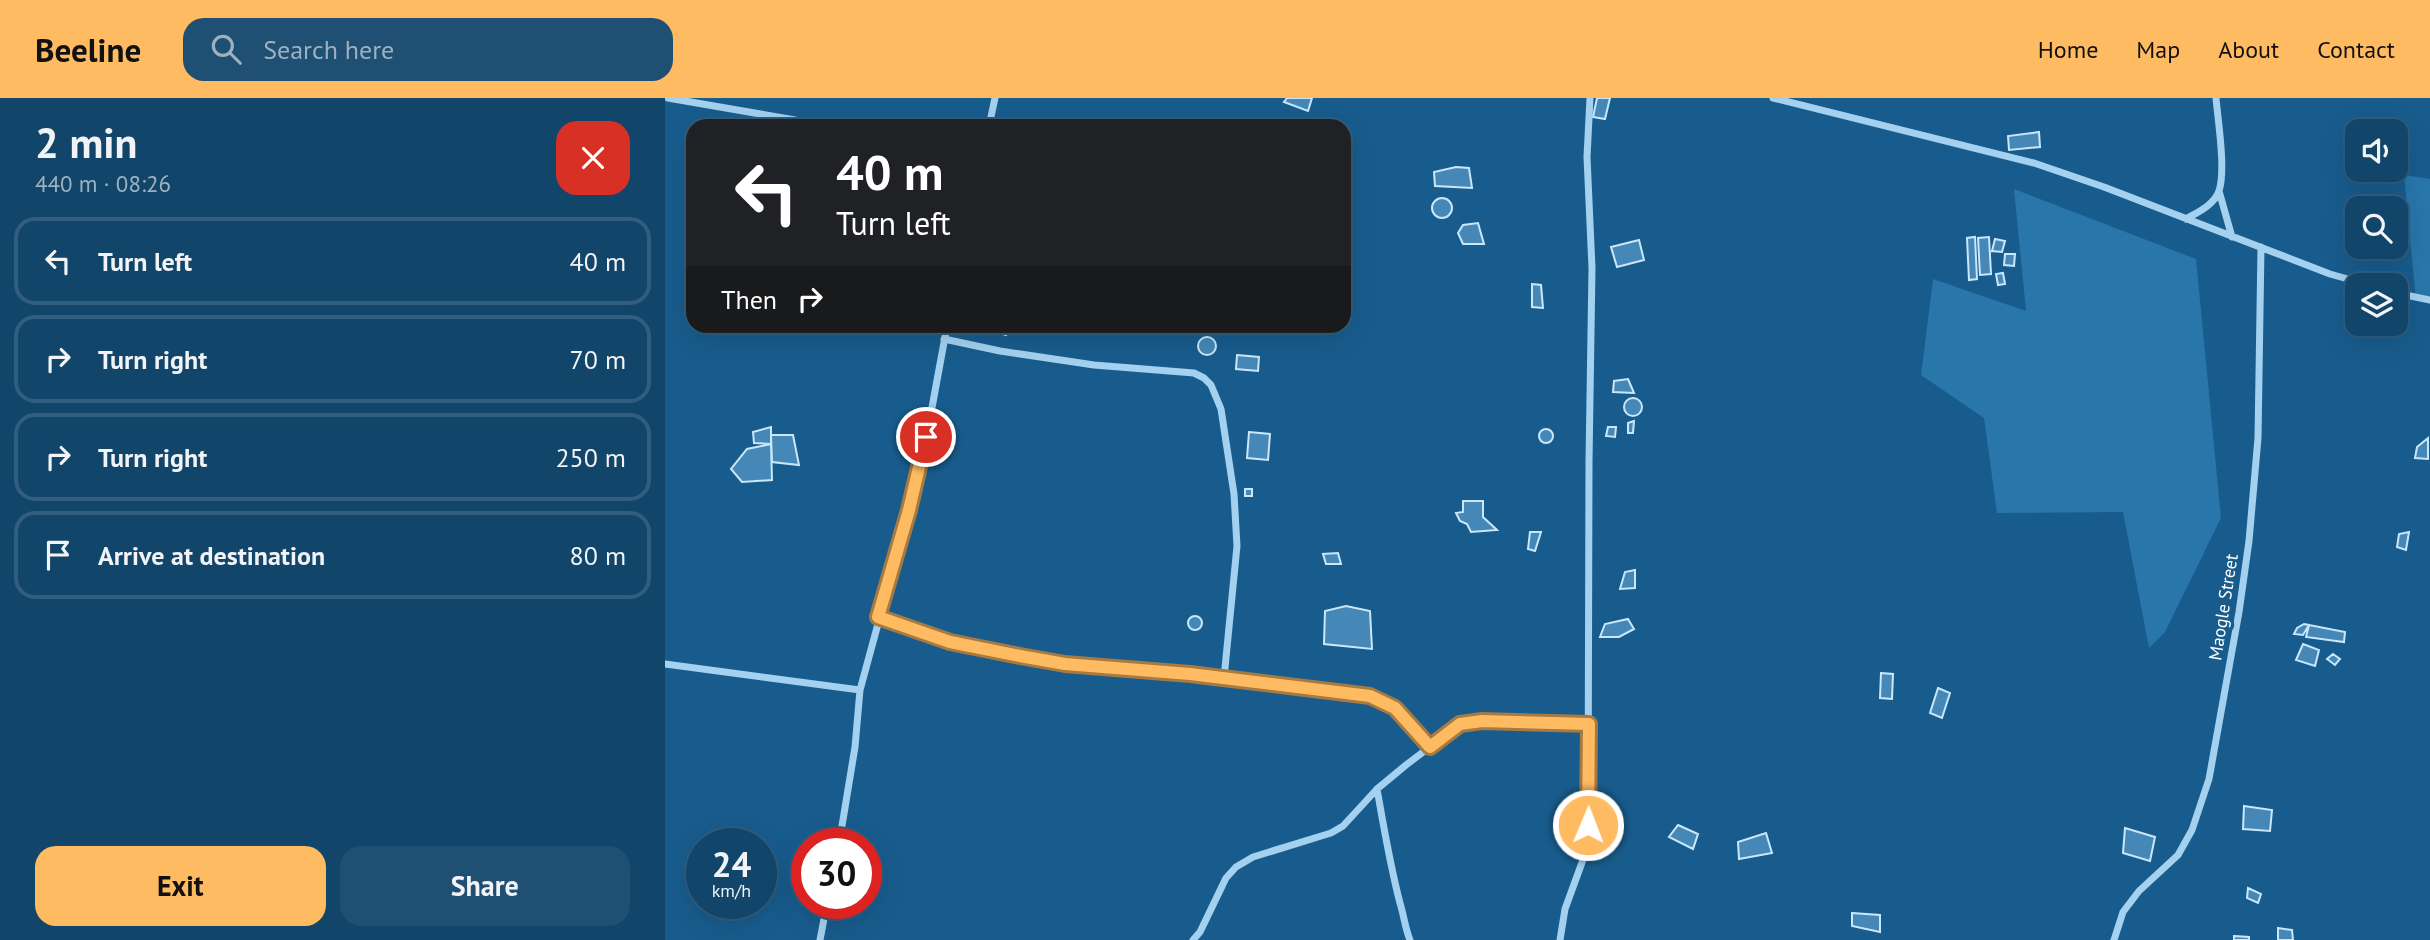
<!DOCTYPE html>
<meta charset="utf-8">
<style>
body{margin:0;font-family:"PT Sans",sans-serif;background:#1f4f72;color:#f1f3f6;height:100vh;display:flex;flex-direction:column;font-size:26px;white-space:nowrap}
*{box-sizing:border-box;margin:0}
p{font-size:23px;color:#9cb1c1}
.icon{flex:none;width:38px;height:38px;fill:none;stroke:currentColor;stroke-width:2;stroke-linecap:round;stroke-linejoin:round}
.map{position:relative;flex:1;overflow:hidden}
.details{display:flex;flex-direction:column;background:#12456a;width:665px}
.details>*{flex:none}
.hud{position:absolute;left:21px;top:21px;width:665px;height:214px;border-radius:21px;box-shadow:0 7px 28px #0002,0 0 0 2px #315d7e;background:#202124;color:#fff;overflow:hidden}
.tools{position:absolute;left:1680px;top:21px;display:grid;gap:14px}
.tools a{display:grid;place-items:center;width:63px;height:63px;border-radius:14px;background:#12456a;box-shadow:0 7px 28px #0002,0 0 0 2px #315d7e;font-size:35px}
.speed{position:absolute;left:21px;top:730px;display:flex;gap:14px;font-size:35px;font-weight:700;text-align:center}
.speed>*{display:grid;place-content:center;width:91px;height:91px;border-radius:50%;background:#12456a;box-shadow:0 7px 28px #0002,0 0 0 2px #315d7e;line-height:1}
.speed small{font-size:18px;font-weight:400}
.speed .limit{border:10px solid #d22;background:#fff;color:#111}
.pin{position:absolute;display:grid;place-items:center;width:60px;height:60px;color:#fff;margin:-30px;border:4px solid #fff;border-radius:50%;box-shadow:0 2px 7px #0007}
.me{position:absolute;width:77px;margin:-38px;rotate:1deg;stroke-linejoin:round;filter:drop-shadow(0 0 5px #0008)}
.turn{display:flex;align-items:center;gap:24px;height:147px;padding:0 35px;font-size:32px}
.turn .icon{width:91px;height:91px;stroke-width:2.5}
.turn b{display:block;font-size:49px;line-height:60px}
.then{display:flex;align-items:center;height:66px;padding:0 35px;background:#0003;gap:14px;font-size:26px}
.round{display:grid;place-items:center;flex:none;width:74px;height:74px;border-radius:21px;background:#1f4f72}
.headline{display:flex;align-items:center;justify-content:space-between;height:119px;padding:0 35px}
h1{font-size:42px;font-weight:600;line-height:52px}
.primary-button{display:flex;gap:14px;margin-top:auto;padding:14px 35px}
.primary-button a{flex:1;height:80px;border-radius:21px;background:#ffbb62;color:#111;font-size:28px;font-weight:600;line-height:80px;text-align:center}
.primary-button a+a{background:#1f4f72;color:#f1f3f6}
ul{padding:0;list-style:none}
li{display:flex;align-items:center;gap:21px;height:88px;margin:0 14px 10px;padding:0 21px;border:4px solid #315d7e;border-radius:21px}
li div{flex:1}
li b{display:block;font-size:26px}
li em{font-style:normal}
header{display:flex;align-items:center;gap:42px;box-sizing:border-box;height:98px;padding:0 35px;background:#ffbb62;color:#111}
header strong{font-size:33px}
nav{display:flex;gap:38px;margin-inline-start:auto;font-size:24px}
.search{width:490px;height:63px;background:#1f4f72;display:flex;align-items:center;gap:18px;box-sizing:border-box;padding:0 24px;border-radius:21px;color:#9cb1c1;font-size:26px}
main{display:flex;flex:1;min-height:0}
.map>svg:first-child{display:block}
.green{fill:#2876aa}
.building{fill:#4588b8;stroke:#cae7fa;stroke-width:2}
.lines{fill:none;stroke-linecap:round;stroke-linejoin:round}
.minor{stroke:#a4d1ef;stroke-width:7}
.route-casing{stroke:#a67a40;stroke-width:18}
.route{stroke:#ffbb62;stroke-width:12}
.labels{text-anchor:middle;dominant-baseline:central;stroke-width:7;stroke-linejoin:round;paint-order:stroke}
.street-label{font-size:18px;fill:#fff;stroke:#185c8d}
</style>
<header>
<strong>Beeline</strong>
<div class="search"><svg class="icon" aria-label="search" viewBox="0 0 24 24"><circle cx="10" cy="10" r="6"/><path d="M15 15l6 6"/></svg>Search here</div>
<nav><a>Home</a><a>Map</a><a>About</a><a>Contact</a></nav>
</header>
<main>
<section class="details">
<div class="headline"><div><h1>2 min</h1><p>440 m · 08:26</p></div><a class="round" style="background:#d93025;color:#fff"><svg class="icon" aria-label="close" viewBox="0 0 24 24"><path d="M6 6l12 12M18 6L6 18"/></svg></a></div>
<ul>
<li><svg class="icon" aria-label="left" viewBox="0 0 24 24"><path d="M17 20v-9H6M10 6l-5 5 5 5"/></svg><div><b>Turn left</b></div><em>40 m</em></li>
<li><svg class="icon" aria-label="right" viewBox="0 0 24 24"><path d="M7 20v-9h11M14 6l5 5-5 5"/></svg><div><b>Turn right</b></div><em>70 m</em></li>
<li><svg class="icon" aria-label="right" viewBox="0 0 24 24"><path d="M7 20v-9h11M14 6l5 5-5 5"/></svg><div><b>Turn right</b></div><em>250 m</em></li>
<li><svg class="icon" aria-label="arrive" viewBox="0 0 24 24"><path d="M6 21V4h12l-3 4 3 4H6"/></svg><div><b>Arrive at destination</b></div><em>80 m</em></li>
</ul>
<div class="primary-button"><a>Exit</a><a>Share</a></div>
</section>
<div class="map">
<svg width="1765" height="842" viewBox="0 0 1765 842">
<rect width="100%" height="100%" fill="#185c8d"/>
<path class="green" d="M1739,77L1765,81V204L1751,203Z
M1349,91L1531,161L1556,420L1500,534L1484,550L1458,414L1332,415L1319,320L1256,277L1268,181L1361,213Z"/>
<path class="building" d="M622,0H647L643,13L619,4Z
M932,0H945L940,21L928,19Z
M1374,34L1375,49L1344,52L1343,38Z
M791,69L804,70L807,90L770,88L769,74Z
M767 110a10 10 0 1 1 20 0a10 10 0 1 1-20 0Z
M813,125L819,146H798L793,135L798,127Z
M1310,139L1312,181L1304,182L1302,140Z
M1324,139L1326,176L1315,177L1313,140Z
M1330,141L1340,143L1337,154L1327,153Z
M974,142L979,162L952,169L946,149Z
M1340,156H1350L1349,168L1339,167Z
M1338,175L1340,186L1333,187L1331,176Z
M867,186L876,187L878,210L867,209Z
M129,228H146L147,233H129Z
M331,228H342L341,237L330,234Z
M533 248a9 9 0 1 1 18 0a9 9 0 1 1-18 0Z
M572,257L594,259L593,273L571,271Z
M963,281L969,295L948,294L949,283Z
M959 309a9 9 0 1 1 18 0a9 9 0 1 1-18 0Z
M969,323L968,335H963V325Z
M106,329V346L89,345L88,334Z
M943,329H951L950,339L941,338Z
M874 338a7 7 0 1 1 14 0a7 7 0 1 1-14 0Z
M584,334L605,336L603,362L582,360Z
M106,337H128L134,367L107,364Z
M1763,340V361L1750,360L1752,349Z
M106,346L107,382L77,384L66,371L82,351Z
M580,391H587V398H580Z
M798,403H818V419L832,432L806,434L802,426L795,423L791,415L798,414Z
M865,434H876L870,453L863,451Z
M1744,434L1741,452L1732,449L1734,436Z
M673,455L676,466H661L658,456Z
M970,472V490L955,491L960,474Z
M681,508L705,513L707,551L659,546L660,513Z
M523 525a7 7 0 1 1 14 0a7 7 0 1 1-14 0Z
M963,521L969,531L954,539H935L940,526Z
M1639,526L1644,527L1638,537L1629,536L1632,530Z
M1644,527L1680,534L1679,544L1641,539Z
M1638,546L1654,552L1650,568L1631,562Z
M1668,556L1675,561L1670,567L1662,561Z
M1216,575L1228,576L1227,601L1215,600Z
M1273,590L1285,595L1277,620L1265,615Z
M1579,708L1607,712L1605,733L1578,731Z
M1013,727L1033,736L1028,751L1004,739Z
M1460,730L1490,739L1485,763L1458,755Z
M1101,735L1107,755L1074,761L1073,744Z
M1583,790L1596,796L1593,805L1582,800Z
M1187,815L1215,817V834L1187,828Z
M1613,830L1627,832L1628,842H1613Z
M1569,838L1584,839V842H1569Z"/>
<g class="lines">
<path class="minor" d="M3,0L130,22L147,28
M1108,0L1369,65L1439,89L1665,176L1704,187
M324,28L330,0
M1554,93L1567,139
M1521,121C1533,114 1549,107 1554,93C1561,72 1553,23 1551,0
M1731,195L1765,202
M279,241L335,253L429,267L529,275L539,280L546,287L556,311L569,396L572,448L559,580
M213,519L285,544L332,555L400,566L525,576L705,598L730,610L765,649
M0,566L195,592
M712,691C719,730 725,767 735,805C739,818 740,830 745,842
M174,746L190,649L195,592L244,412L266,315L282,228
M155,842L162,805
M528,842L535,834L561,780L571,769L588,759L666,735L678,728L712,691L741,667L795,626L817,623L924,626
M895,842L900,811L919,759L923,728L924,364L927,170L922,59L925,0
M1449,842L1458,814L1474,793L1513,757L1527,732L1544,681L1574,514L1584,443L1593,340L1596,149"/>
</g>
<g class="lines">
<g class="route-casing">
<path id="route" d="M261,339L244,412L213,519L285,544L355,558L400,566L525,576L705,598L730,610L765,649L795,626L817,623L924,626L923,727"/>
</g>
<use href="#route" class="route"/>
</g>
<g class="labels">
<g class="street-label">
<text transform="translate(1558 509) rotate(-81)">Maogle Street</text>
</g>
</g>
</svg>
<div class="tools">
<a><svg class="icon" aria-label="sound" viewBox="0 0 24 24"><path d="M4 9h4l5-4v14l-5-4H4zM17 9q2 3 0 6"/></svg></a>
<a><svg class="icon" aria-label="search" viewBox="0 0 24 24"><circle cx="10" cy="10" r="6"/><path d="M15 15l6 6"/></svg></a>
<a><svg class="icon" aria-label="layers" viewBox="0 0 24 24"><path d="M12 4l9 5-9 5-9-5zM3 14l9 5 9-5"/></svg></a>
</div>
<div class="speed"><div>24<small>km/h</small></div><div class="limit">30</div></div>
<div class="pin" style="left:261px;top:339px;background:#d93025"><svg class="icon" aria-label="arrive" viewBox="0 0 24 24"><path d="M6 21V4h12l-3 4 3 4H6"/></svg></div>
<svg class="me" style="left:923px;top:727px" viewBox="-20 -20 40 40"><circle r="17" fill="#ffbb62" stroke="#fff" stroke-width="3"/><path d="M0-11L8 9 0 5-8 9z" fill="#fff"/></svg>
<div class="hud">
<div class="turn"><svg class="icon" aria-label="left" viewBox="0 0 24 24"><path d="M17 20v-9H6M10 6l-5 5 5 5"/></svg><div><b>40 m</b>Turn left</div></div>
<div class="then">Then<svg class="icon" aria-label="right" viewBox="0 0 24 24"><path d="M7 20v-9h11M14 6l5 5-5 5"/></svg></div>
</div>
</div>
</main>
